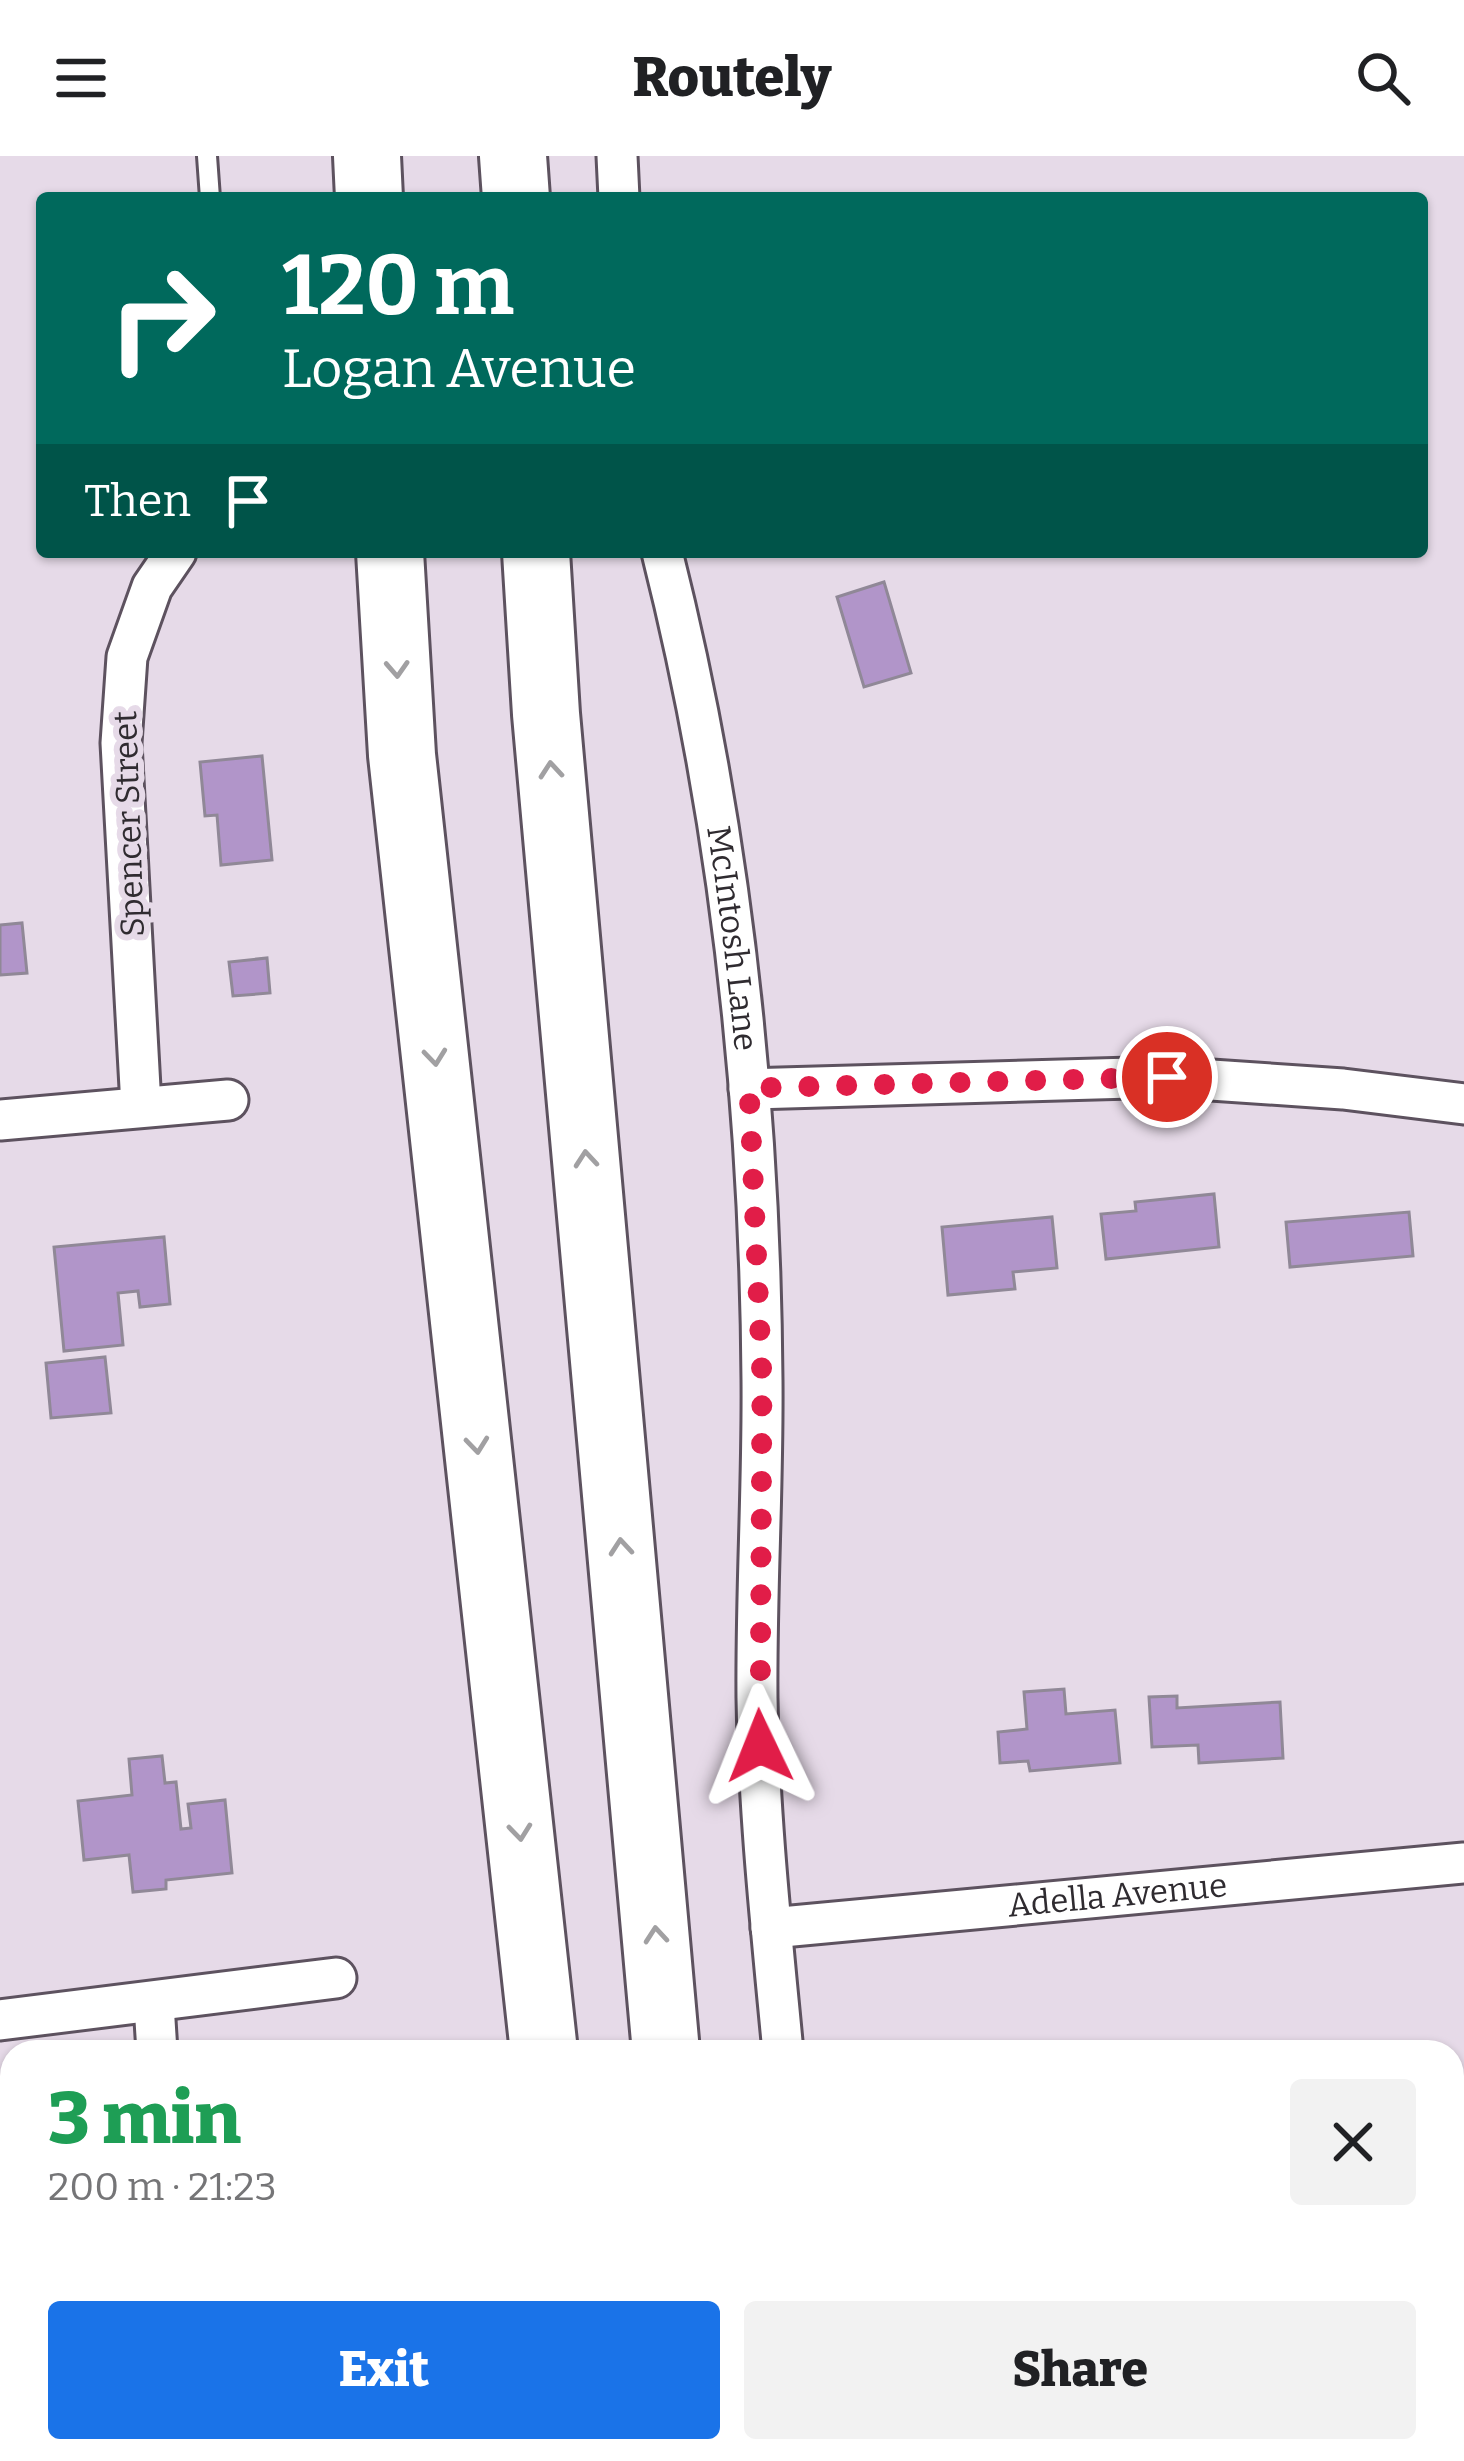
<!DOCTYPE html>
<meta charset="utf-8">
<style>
body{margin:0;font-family:Bitter,serif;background:#f2f2f2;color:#202124;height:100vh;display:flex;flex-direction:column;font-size:45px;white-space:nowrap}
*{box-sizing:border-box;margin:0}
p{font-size:39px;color:#757577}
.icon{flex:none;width:66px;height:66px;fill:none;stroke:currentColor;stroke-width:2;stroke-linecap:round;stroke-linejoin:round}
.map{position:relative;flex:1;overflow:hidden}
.sheet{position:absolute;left:0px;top:1884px;width:1464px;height:423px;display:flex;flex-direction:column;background:#fff;border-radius:36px 36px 0 0;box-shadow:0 3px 9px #0004}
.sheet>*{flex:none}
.top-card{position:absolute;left:36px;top:36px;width:1392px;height:366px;border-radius:12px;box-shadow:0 3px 9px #0004;background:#00695c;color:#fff;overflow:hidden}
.pin{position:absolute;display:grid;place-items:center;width:102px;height:102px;color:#fff;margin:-51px;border:6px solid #fff;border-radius:50%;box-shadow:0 3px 12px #0007}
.me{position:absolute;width:132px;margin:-66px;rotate:358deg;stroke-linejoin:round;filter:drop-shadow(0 0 9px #0008)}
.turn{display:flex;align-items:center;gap:42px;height:252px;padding:0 48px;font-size:54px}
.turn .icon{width:156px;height:156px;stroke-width:2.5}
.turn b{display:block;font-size:84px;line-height:102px}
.then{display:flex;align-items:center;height:114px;padding:0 48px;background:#0003;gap:24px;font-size:45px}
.round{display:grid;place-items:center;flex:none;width:126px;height:126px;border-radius:12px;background:#f2f2f2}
.head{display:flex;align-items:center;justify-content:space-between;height:204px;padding:0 48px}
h1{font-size:72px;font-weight:800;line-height:90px;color:#1e9e55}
.button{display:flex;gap:24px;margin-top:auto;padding:24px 48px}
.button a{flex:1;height:138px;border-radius:12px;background:#1a73e8;color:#fff;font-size:48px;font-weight:800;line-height:138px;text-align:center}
.button a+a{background:#f2f2f2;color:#202124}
header{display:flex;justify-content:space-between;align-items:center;height:156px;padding:0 48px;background:#fff;font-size:54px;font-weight:800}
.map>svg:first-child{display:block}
.building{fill:#b195c9;stroke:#908897;stroke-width:3}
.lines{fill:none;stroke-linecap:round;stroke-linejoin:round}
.service-casing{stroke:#5d525f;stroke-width:24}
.minor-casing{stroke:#5d525f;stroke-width:45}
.motorway-casing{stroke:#5d525f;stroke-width:72}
.service{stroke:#fff;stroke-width:18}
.minor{stroke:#fff;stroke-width:39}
.motorway{stroke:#fff;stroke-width:66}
.oneway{stroke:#a1a0a2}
.route{stroke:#e11d48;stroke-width:21;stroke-dasharray:0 37.8}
.labels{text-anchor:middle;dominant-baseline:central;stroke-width:12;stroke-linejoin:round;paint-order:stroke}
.street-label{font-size:33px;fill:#2f2b30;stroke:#e6dae8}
</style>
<header><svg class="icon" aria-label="menu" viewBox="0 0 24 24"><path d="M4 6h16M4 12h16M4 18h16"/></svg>Routely<svg class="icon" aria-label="search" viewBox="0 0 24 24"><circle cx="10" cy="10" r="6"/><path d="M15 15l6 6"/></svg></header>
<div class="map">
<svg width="1464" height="2305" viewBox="0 0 1464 2305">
<rect width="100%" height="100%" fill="#e6dae8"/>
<path class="building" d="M884,426L911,517L864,531L837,441Z
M262,600L272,704L221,709L217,659L205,660L200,606Z
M22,767L27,817L0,819V769Z
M267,802L270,837L233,840L229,806Z
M1214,1038L1219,1091L1106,1103L1101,1058L1136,1055L1135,1046Z
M1409,1056L1413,1100L1290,1111L1286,1066Z
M1052,1061L1057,1112L1013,1116L1015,1133L948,1139L942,1071Z
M164,1081L170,1148L140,1151L138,1135L118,1137L123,1189L64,1195L54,1091Z
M105,1201L111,1257L51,1262L46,1207Z
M1064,1533L1066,1558L1115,1554L1120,1607L1030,1615L1028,1605L1000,1607L998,1576L1027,1573L1024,1536Z
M1177,1540V1552L1280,1546L1283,1602L1199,1607L1198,1589L1152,1591L1149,1541Z
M162,1600L165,1627L176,1626L181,1673L191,1672L188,1648L225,1644L232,1717L166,1724V1733L133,1736L129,1699L84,1704L78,1645L132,1639L129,1603Z
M12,2007V2066L0,2067V2009Z"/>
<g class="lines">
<g class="service-casing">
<path id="service" d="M207,0L210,42"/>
</g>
<g class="minor-casing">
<g id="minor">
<path d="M617,0L619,42"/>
<path id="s1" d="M662,396C730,665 760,947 762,1224C763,1330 756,1436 757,1542C759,1660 772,1779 783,1896"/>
<path d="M749,933L1167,921L1343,933L1464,948"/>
<path d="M141,950L121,587L127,501L152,431L176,396"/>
<path d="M0,964L228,944"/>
<path id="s2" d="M771,1772L1464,1707"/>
<path d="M154,1848L157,1896"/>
<path d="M0,1864L336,1822"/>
<path d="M822,2295L823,2305"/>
</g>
</g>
<g class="motorway-casing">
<path id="motorway" d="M367,0L369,42
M513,0L516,42
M390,396L402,599L544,1896
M536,396L546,558L666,1896
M587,2295L588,2305
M702,2295L703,2305"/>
</g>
<use href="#service" class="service"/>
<use href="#minor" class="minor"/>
<use href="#motorway" class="motorway"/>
</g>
<defs><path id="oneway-chevron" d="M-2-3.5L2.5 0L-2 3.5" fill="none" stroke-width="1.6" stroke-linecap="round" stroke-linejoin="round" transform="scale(3)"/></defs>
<g class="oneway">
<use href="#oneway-chevron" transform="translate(397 513) rotate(87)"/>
<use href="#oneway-chevron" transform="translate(551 614) rotate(-95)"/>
<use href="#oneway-chevron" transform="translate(435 901) rotate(84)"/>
<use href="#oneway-chevron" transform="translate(586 1003) rotate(-95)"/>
<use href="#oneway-chevron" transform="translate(477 1289) rotate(84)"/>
<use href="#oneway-chevron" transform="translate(621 1391) rotate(-95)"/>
<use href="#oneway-chevron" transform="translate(520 1676) rotate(84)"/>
<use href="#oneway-chevron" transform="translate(656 1779) rotate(-95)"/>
</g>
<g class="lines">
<path class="route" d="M760,1590L762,1222L749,932L1167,921"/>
</g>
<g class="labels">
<g class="street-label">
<text transform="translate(129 668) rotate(-92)">Spencer Street</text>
<text stroke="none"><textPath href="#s1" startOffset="393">McIntosh Lane</textPath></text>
<text stroke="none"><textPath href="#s2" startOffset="348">Adella Avenue</textPath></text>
</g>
</g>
</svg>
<div class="pin" style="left:1167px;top:921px;background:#d93025"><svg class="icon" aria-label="arrive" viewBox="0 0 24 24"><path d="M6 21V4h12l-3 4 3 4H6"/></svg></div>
<svg class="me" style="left:760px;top:1590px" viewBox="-20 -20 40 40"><path d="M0-17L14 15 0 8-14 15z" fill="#e11d48" stroke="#fff" stroke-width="4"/></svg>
<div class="top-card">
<div class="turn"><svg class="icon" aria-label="right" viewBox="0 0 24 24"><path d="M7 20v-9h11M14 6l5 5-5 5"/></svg><div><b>120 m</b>Logan Avenue</div></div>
<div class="then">Then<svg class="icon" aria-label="arrive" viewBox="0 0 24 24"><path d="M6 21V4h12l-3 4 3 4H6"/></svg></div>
</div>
<section class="sheet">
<div class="head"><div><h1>3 min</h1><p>200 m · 21:23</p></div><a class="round"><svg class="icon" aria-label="close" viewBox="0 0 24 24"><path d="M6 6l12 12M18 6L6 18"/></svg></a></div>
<div class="button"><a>Exit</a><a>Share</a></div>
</section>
</div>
